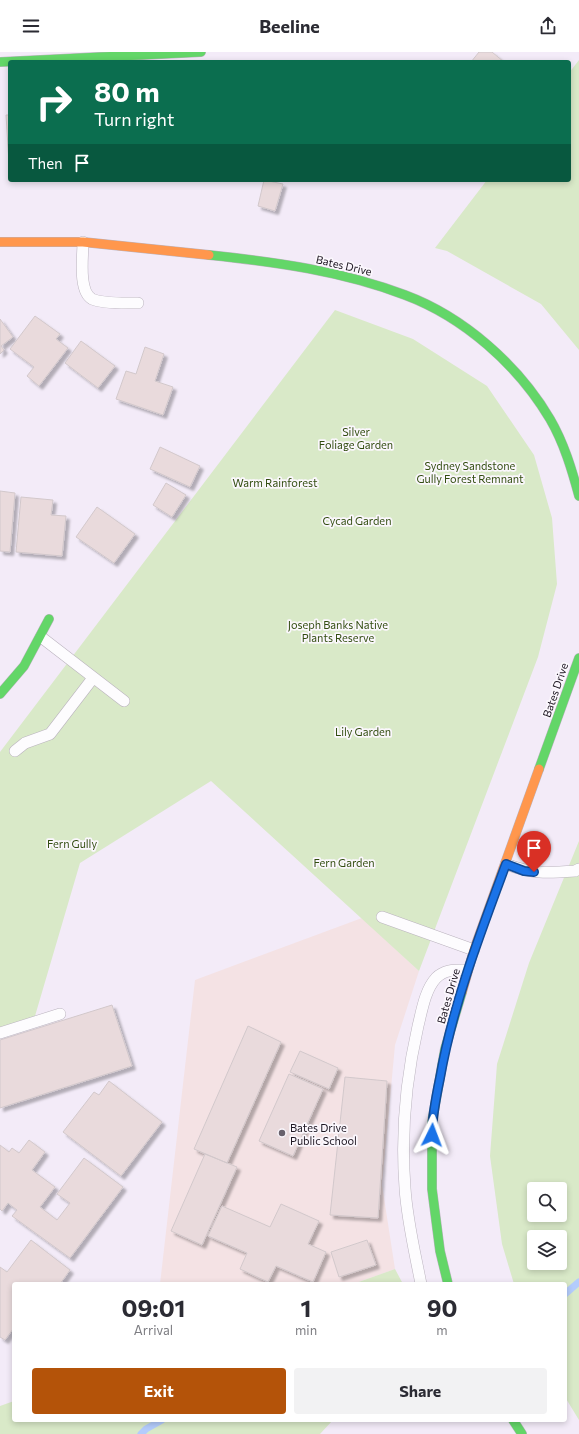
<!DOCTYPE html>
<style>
body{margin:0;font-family:Commissioner,sans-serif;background:#f2f2f3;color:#2b2b33;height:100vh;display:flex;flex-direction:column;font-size:15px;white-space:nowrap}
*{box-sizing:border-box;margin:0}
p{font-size:13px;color:#7c7c81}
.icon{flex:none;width:22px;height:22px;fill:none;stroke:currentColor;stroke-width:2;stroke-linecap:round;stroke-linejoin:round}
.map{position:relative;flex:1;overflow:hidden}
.side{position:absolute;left:12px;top:1230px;width:555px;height:140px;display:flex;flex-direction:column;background:#fff;border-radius:4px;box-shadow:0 2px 6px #0003}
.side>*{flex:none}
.top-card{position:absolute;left:8px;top:8px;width:563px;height:122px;border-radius:4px;box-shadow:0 2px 6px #0003;background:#0b6e4f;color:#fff;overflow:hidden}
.controls{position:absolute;left:527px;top:1130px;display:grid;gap:8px}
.controls a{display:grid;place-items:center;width:40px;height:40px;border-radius:4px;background:#fff;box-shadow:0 2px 6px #0003;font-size:20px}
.pin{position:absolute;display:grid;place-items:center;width:34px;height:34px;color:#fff;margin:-41px -17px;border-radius:50% 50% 50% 0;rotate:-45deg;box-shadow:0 0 4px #0007}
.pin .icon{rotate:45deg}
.me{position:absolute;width:44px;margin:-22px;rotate:3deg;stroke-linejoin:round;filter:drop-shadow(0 0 3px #0008)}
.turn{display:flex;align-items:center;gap:14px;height:84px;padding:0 20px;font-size:18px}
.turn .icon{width:52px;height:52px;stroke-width:2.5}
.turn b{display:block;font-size:28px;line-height:34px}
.then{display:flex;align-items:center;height:38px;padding:0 20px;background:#0003;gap:8px;font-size:15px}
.eta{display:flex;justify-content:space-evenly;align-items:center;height:68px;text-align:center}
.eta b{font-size:24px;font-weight:700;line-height:28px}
.cta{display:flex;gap:8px;margin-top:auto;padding:8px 20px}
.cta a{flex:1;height:46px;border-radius:4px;background:#b45309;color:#fff;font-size:16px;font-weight:700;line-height:46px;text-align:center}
.cta a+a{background:#f2f2f3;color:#2b2b33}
header{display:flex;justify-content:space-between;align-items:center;height:52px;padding:0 20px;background:#fff;font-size:18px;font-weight:700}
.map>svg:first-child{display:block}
.education{fill:#f4e2e4}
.green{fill:#d9e9c8;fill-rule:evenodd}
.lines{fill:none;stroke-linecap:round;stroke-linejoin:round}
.stream{stroke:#b4ccfc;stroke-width:7}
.building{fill:#e9dadc;stroke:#d2c8cb;filter:url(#shadow)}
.lane-casing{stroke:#bab3be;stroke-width:12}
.fast-casing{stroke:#bab3be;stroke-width:10}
.slow-casing{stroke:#bab3be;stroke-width:10}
.lane{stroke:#fdfcfe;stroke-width:11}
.fast{stroke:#63d668;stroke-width:9}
.slow{stroke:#ff974d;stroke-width:9}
.route-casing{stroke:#114b97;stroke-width:10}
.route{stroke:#1a73e8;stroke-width:7}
.poi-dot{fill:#68616c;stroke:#fbf7fd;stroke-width:1.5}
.labels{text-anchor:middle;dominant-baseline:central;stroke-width:3.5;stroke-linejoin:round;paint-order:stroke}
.street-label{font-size:11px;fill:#1d1621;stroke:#fbf7fd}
.park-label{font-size:11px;fill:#324d10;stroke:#fbf7fd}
.poi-label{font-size:11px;fill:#1d1621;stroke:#fbf7fd;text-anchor:start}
</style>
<header><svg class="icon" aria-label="menu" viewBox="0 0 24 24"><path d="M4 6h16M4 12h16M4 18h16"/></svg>Beeline<svg class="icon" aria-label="share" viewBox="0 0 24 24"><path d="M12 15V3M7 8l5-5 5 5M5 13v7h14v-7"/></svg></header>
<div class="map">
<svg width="579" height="1382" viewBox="0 0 579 1382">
<defs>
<filter id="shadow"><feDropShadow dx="3.5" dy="3.5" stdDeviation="1" flood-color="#0004"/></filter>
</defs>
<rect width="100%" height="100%" fill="#f3ebf8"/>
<path class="education" d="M362,866L419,919L395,993L382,1133L395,1217L353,1232H160L195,928Z"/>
<path class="green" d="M579,8V298L541,252L447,199L435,196L487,128H569V21Z
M335,258L413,287L487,334L534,403L552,466L557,532L538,605L419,919L211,729L80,811L35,964L0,976V700Z
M579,789V1368L565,1345V1232H514L502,1192L490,1104L497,1012L529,911ZM534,1137H560V1163H534ZM534,1185H560V1211H534Z
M395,1217L403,1232H353Z
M14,1349V1368H333L320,1382H0V1354Z"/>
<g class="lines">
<path class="stream" d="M565,1242L579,1230
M141,1382L146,1377L162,1368"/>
</g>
<path class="building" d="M479,0H492L504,10H471Z
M6,63H10V111H9Z
M264,128L283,132L275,159L258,154Z
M35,264L60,282L56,287L68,296L39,334L27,324L34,315L10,297Z
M0,267L13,285L1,294L4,298L0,302Z
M81,289L115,314L98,336L65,311Z
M145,295L164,302L155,329L173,335L163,363L116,347L126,319L136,322Z
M160,395L200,414L190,435L150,417Z
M166,431L186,443L172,465L153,453Z
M0,439L15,441L10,500L0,499Z
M21,445L53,448L51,463L66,464L62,504L16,500Z
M97,455L135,482L114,511L76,485Z
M112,953L132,1014L0,1056V988Z
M248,974L281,990L227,1111L194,1097Z
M300,999L338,1016L329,1037L290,1020Z
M289,1022L323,1037L293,1104L259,1089Z
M345,1025L387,1029L378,1166L330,1163Z
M109,1029L162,1070L121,1124L63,1080L94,1040L99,1043Z
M29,1088L45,1100L32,1118L55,1135L40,1155L57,1168L70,1151L57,1142L84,1106L123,1135L70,1206L12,1164L17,1158L8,1151L2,1159L0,1157V1093L9,1100L12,1096L19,1101Z
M205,1102L237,1115L202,1193L171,1179Z
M281,1152L319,1169L308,1192L326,1200L313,1230L276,1214L268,1230L240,1217L247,1201L208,1184L222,1154L270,1175Z
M31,1188L70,1218L60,1232H14V1278L13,1277L5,1288L0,1285V1215L7,1220Z
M367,1188L376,1213L339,1225L331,1200Z"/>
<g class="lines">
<g class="lane-casing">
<path id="lane" d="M83,190C83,204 78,239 92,247C102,252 126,251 138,251
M41,585L124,649
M15,699L25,691L50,682L93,626
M506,812C532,822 547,821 575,819L579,817
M382,865L474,898
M0,981L60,962
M421,1232C415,1201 407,1168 405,1136C401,1083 406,1026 418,974C422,958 425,938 436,926C445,917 456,918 467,918"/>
</g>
<g class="fast-casing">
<path id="fast" d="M0,10L201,0
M209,203C276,210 342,219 405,243C464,265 518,313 550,367C564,391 572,418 579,444
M0,642L24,614L49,567
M539,717L579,606
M448,1232L440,1199L432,1137V1070L445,997L462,940
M513,1368L522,1382"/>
</g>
<g class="slow-casing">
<path id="slow" d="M0,190H83L209,203
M462,940L474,898L539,717"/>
</g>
<use href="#lane" class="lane"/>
<use href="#fast" class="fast"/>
<use href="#slow" class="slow"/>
</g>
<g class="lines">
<g class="route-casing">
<path id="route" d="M432,1083C432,1064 436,1045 440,1026C453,952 480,882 506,812L524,819L534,820"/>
</g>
<use href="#route" class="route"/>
</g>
<circle class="poi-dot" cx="282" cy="1081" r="4"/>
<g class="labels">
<g class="street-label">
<text transform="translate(344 213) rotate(13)">Bates Drive</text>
<text transform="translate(555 638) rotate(-71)">Bates Drive</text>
<text transform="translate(448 944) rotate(-74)">Bates Drive</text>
</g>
<g class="park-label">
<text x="356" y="379">Silver<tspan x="356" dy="13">Foliage Garden</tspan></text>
<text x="470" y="413">Sydney Sandstone<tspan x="470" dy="13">Gully Forest Remnant</tspan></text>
<text x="275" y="430">Warm Rainforest</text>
<text x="357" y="468">Cycad Garden</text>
<text x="338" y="572">Joseph Banks Native<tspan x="338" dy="13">Plants Reserve</tspan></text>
<text x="363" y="679">Lily Garden</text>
<text x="72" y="791">Fern Gully</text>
<text x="344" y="810">Fern Garden</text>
</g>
<g class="poi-label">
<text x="290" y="1075">Bates Drive<tspan x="290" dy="13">Public School</tspan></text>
</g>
</g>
</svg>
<div class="controls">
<a><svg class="icon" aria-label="search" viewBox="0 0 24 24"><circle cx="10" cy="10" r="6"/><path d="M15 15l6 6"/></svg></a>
<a><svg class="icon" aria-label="layers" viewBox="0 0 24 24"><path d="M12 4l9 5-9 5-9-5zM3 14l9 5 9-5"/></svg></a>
</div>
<div class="pin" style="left:534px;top:820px;background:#d93025"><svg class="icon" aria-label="arrive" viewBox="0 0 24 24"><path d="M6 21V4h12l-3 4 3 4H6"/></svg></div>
<svg class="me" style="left:432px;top:1083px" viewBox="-20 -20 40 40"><path d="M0-17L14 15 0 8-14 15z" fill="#1a73e8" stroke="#fff" stroke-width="4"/></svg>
<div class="top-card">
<div class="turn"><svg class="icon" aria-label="right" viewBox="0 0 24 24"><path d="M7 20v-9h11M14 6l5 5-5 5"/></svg><div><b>80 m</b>Turn right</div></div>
<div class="then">Then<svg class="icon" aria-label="arrive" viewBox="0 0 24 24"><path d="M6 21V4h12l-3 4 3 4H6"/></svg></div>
</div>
<section class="side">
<div class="eta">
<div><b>09:01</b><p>Arrival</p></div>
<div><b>1</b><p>min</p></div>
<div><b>90</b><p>m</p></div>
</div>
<div class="cta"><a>Exit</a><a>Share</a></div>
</section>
</div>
